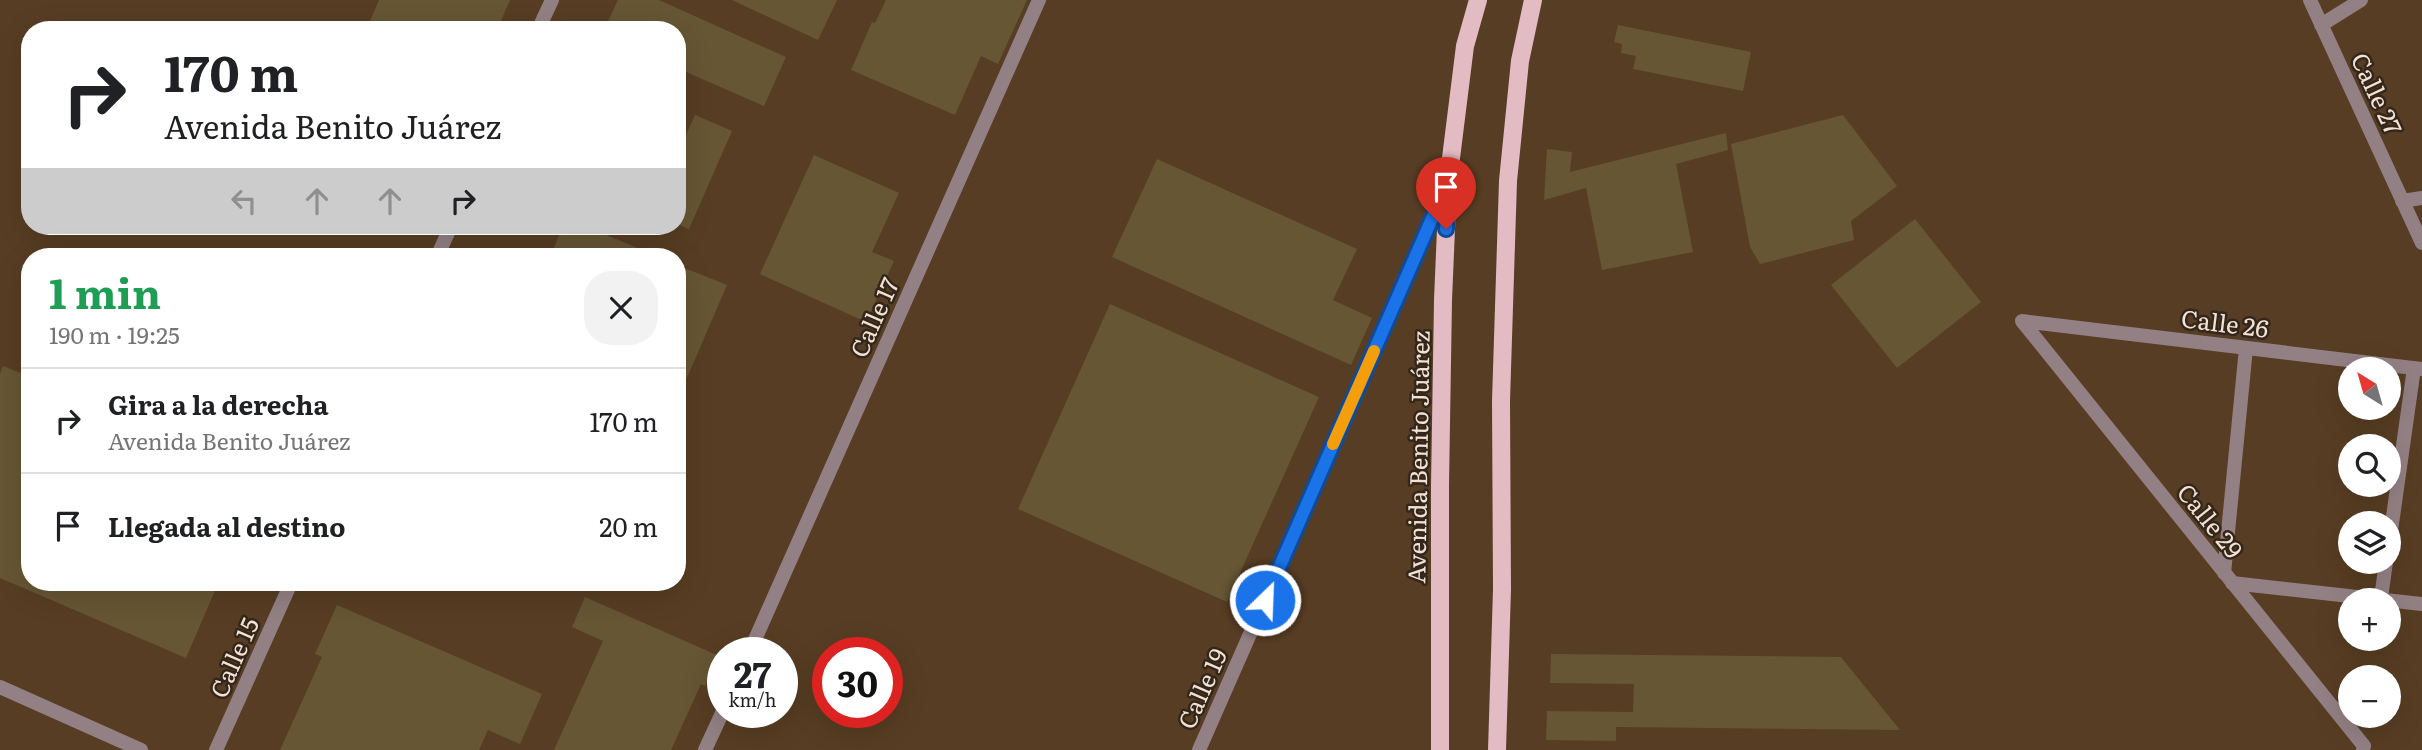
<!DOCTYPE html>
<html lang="es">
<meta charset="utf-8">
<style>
body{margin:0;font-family:Literata,serif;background:#f2f2f2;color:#202124;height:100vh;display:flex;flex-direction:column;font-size:26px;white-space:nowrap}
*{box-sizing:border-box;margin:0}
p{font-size:23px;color:#757577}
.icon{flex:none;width:38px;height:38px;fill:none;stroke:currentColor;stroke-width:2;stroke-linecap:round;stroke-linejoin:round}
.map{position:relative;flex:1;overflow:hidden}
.sheet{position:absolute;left:21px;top:248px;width:665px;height:343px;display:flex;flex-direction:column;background:#fff;border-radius:28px;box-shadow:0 7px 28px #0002}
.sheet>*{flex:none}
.banner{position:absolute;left:21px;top:21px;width:665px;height:214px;border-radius:28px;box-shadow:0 7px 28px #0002;background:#fff;color:#202124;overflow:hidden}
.needle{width:46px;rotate:323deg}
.tools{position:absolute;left:2338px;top:357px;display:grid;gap:14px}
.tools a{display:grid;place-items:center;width:63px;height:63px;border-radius:50%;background:#fff;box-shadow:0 7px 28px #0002;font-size:35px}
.speed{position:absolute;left:707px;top:637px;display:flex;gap:14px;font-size:35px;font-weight:700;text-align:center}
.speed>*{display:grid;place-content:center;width:91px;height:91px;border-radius:50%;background:#fff;box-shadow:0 7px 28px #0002;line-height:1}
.speed small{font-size:18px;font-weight:400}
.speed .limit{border:10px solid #d22;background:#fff;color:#111}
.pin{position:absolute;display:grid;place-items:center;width:60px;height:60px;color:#fff;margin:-72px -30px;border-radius:50% 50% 50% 0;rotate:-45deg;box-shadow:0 0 7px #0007}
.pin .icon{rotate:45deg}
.me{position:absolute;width:77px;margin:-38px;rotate:24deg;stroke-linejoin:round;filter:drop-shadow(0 0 5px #0008)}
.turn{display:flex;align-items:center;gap:24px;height:147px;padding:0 28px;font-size:32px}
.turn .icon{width:91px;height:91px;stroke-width:2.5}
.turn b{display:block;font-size:49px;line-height:60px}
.lanes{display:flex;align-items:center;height:66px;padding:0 28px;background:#0003;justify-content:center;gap:35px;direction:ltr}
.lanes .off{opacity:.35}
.round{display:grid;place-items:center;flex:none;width:74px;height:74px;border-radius:28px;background:#f2f2f2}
.overview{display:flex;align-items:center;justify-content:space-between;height:119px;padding:0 28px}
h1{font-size:42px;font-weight:700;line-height:52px;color:#1e9e55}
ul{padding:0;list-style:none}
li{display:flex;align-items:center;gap:21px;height:105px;padding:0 28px;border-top:2px solid #e0e0e0}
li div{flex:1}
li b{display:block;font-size:26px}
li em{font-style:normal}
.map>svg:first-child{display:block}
.building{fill:#665634}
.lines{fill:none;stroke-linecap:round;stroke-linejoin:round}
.minor{stroke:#938084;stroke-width:14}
.tertiary{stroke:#938084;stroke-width:14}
.primary{stroke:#e2bbc3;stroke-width:18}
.route-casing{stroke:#114b97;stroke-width:18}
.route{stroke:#1a73e8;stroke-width:12}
.slow{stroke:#f59e0b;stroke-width:12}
.labels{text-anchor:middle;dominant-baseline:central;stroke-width:5;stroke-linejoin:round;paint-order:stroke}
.street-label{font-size:24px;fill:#f3e2d4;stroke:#33271b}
</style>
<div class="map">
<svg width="2422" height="750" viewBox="0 0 2422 750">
<rect width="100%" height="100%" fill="#573d23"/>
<path class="building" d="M379,0H510L497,30H366Z
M618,0H659L786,57L764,106L677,68V30H604Z
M732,0H837L818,40Z
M886,0H1027L998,64L981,56L955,115L851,70L872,22L875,23Z
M1618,25L1751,52L1743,91L1633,69L1636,56L1621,53L1622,44L1614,42Z
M695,115L732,131L689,229L677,224V154Z
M1843,115L1897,186L1851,221L1854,240L1760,264L1750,247L1731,144Z
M1726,133L1728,150L1676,164L1693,252L1602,270L1586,188L1544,200L1547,149L1572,152L1570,172Z
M814,155L899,193L872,252L894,261L866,322L760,274Z
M1157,159L1357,249L1333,300L1372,318L1351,365L1112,257Z
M1915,219L1981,302L1897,368L1831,285Z
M563,226H585L659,257H550Z
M677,265L727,285L677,401Z
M1110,304L1319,397L1227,602L1018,509Z
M3,366L30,377V583H209L217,586L186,658L0,578V374Z
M585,597L719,656L705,686L701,684L671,750H554L603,641L572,627Z
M337,605L542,694L520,744L488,730L479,750H280L322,657L315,654Z
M1551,654L1841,657L1900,730L1616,727V741L1546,740L1547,711L1633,712L1634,684L1550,683Z"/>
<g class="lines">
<path class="minor" d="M2310,0L2422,243
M2321,25L2361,0
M538,30L552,0
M2402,201L2422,198
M437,257L451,226
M2022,321L2364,746L2363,750
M2022,321L2422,369
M2389,545L2414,368
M2224,573L2246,348
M2232,583L2422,604
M2381,598L2386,562
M749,653L1039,0
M216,750L291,583
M705,750L723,711
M1199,750L1445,190"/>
<path class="tertiary" d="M0,687L141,750"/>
<path class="primary" d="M1440,750V485L1443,300L1448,182L1465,46L1478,0
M1497,750L1502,589L1501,401L1508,181L1520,61L1533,0"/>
</g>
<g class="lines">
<g class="route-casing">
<path id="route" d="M1265,600L1448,182L1446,229"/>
</g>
<use href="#route" class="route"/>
<path class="slow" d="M1333,444L1374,351"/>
</g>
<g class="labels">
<g class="street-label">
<text transform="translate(2378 93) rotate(65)">Calle 27</text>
<text transform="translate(873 317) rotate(-66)">Calle 17</text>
<text transform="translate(2225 322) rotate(7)">Calle 26</text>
<text transform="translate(1417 457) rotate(-89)">Avenida Benito Juárez</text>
<text transform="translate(2211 520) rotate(51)">Calle 29</text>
<text transform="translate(233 657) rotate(-66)">Calle 15</text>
<text transform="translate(1201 688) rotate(-66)">Calle 19</text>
</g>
</g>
</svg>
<div class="tools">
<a><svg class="needle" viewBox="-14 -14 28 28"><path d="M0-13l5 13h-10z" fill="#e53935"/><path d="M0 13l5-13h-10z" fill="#757577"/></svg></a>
<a><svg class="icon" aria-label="search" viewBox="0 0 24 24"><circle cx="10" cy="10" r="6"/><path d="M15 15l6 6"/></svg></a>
<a><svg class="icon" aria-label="layers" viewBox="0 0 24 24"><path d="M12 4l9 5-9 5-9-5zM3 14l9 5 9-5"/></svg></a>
<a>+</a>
<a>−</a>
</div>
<div class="speed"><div>27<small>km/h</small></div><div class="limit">30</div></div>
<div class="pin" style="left:1446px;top:229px;background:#d93025"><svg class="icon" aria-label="arrive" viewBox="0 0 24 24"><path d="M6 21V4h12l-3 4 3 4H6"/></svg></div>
<svg class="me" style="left:1265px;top:600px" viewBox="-20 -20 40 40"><circle r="17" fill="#1a73e8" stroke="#fff" stroke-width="3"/><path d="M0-11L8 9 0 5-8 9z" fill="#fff"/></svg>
<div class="banner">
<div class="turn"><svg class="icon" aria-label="right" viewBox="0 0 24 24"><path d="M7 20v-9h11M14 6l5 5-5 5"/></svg><div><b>170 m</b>Avenida Benito Juárez</div></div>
<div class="lanes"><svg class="icon off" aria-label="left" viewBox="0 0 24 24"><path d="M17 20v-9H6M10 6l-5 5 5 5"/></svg><svg class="icon off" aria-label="ahead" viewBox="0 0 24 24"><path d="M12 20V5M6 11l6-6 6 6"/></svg><svg class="icon off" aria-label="ahead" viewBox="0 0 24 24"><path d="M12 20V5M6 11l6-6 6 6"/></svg><svg class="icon" aria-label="right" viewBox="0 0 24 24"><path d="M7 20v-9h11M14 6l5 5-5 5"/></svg></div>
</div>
<section class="sheet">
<div class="overview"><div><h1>1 min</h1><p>190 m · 19:25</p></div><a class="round"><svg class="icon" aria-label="close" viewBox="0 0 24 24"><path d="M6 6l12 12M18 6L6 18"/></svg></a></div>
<ul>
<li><svg class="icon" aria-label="right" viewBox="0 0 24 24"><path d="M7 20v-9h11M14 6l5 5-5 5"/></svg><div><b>Gira a la derecha</b><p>Avenida Benito Juárez</p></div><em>170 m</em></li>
<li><svg class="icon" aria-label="arrive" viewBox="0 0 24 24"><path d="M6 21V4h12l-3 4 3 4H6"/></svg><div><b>Llegada al destino</b></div><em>20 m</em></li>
</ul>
</section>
</div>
